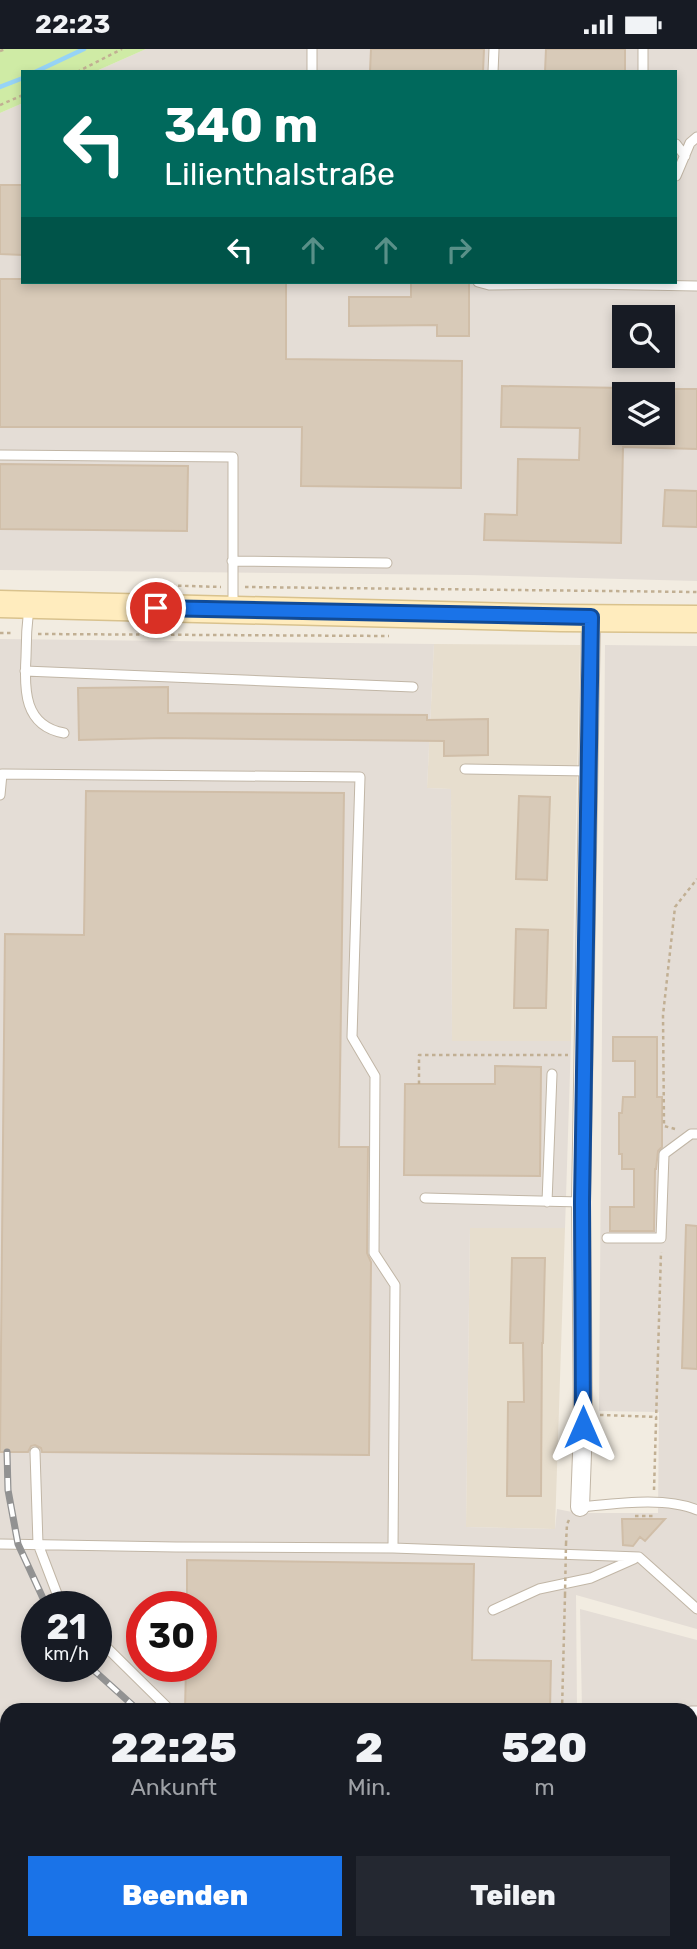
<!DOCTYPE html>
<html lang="de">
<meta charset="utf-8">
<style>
body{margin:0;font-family:Rubik,sans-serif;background:#242831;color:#f1f3f6;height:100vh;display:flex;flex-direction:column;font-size:26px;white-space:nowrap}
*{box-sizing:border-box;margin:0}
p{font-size:23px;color:#9ea1a6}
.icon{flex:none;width:38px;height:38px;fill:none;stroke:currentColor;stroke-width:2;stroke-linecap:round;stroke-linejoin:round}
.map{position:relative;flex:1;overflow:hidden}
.drawer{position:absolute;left:0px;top:1654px;width:698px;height:247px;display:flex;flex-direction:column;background:#171b24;border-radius:21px 21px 0 0;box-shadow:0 4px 10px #0003}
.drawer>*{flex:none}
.guide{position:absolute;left:21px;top:21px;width:656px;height:214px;border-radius:0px;box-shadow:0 4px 10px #0003;background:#00695c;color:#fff;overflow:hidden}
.buttons{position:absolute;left:612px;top:256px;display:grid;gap:14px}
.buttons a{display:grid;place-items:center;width:63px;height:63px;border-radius:0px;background:#171b24;box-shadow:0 4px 10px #0003;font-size:35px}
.speed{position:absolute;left:21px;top:1542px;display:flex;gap:14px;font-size:35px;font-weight:700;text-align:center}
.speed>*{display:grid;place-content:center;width:91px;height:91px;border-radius:50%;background:#171b24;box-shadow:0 4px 10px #0003;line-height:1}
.speed small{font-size:18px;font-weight:400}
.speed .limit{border:10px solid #d22;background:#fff;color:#111}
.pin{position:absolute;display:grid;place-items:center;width:60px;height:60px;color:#fff;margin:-30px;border:4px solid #fff;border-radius:50%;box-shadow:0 2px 7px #0007}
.me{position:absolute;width:77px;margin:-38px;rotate:0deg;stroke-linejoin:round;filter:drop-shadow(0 0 5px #0008)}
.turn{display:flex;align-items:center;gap:24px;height:147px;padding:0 28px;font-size:32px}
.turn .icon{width:91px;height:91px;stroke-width:2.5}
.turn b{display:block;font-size:49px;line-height:60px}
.lanes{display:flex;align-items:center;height:66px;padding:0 28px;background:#0003;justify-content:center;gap:35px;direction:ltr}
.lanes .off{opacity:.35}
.eta{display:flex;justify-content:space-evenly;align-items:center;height:119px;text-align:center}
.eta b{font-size:42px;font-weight:800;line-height:49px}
.action{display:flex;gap:14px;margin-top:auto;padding:14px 28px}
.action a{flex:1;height:80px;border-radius:0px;background:#1a73e8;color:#fff;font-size:28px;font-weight:800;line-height:80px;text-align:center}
.action a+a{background:#242831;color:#f1f3f6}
.status{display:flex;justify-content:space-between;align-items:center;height:49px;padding:0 35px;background:#171b24;direction:ltr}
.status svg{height:19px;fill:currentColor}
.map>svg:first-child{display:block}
.residential{fill:#e7dece}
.commercial{fill:#f7e1c8}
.industrial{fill:#e4ddd6;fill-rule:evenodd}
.green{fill:#cfeba5}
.parking{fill:#e2deda}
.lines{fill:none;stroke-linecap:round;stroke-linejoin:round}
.stream{stroke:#96d3f6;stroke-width:4.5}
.building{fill:#d8cab8;stroke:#d0bea8;stroke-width:2}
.service-casing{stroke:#c1b6a6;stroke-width:11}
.minor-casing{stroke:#c1b6a6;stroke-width:20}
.tertiary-casing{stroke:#c1b6a6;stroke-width:25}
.secondary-casing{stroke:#d9c28d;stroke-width:29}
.path{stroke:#c1af93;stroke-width:2.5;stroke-dasharray:3.5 3.5;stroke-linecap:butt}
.service{stroke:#fff;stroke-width:9}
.minor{stroke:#fff;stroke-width:18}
.tertiary{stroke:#fff;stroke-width:23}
.secondary{stroke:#ffecbe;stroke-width:26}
.rail-casing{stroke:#929292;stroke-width:7}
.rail{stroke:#fff;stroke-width:4.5;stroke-dasharray:13;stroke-linecap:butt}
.path-bridge{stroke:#c1af93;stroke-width:2.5;stroke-dasharray:3.5 3.5;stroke-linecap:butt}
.route-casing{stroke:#114b97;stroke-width:18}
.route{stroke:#1a73e8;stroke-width:12}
</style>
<div class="status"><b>22:23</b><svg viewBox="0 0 49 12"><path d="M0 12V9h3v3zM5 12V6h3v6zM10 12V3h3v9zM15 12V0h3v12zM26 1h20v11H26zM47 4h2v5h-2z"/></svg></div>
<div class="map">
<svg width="697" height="1900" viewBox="0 0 697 1900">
<rect width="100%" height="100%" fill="#f2ece1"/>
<path class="residential" d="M434,595L580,596L571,992H452L451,740L427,739Z
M470,1179H565L555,1480L466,1478Z"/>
<path class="commercial" d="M691,1732H697V1900H558L549,1894H691Z"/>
<path class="industrial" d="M146,0H697V532L469,526L0,521V64L23,54V233H676V23H94ZM625,268H663V306H625ZM625,345H663V383H625Z
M0,590L434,595L427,739L451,740L452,992H571L565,1179H470L466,1478L555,1480L557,1460L577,1464H658L659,1363L599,1362L605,596L697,597V1580L576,1546L577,1661H7V1680L0,1678ZM37,1558H96V1617H37ZM142,1558H201V1617H142Z
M580,1560L697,1591V1719H691V1661H582Z
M0,1740L7,1743V1894H452L466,1900H0Z"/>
<path class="green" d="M0,0H146L94,23H23V54L0,64Z"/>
<path class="parking" d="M571,1894H678L679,1900H575L571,1896Z"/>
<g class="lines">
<path class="stream" d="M35,23L84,0
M0,38L23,29"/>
</g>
<path class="building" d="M371,0H484L483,23H370Z
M546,0H625V23H545Z
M0,136H23V206L0,205Z
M0,230H23V233H286V310L462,312L461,439L301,437L302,378H0Z
M411,234H469V287H437V276L349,277V248H411Z
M502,337L625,339V383H663V340H697V400L623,398L621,494L484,491L485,465L517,466L518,410L579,411L580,379L501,378Z
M0,415L188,417L187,482L0,480Z
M665,441L697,442V478L663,477Z
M168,638V664L427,666V671L488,670V706L444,707V692L163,689L79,691L78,639Z
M86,742L344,744L339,1098H368L367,1204L371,1213L369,1406L42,1403L41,1399L35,1396L31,1397L28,1403H0L5,885L84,886Z
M519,747L550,748L547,831L516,830Z
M516,880L548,881L546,959H514Z
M613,988H657V1048H662V1098L658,1102L656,1120H655L654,1182H610V1158H634V1120H622V1105H619V1064H622L623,1048H635V1012H613Z
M495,1017L541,1018L540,1127L404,1126L405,1035H495Z
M686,1176L697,1177V1320L682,1319Z
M512,1209H545L543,1294H542L541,1447H507L508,1353H524L523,1294H510Z
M622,1470H665L645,1492L640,1488L633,1497L623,1496Z
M187,1511L474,1515L472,1611L551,1612L550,1661H185L186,1617H201V1558H187Z"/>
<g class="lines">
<g class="service-casing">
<path id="service" d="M643,0V23
M312,23V0
M493,23L494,0
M676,95L685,107
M676,127L690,94L697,88
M478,233L489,236L584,235L697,237
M0,406L233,408V559
M232,512L387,514
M29,557C27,574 26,591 26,608C24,641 24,677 64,684
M25,622L413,638
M465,720L589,722
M0,746L2,725L360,728L352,988L375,1027L374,1204L395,1236L393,1499
M425,1149L581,1153
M547,1153L552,1025
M607,1189H661L664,1105L691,1085H697
M35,1403L38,1495L59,1550L66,1558
M580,1458C614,1455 665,1447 697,1461
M0,1495L176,1498L393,1499L639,1508L697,1560
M493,1561L539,1540L591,1529L634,1510
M96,1588L170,1661
M691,1662H697
M0,1861L7,1877
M110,1894L112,1900
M288,1894L289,1900
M535,1900L537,1894"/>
</g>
<g class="minor-casing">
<path id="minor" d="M580,1458L583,1378L581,1153L591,568"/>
</g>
<g class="tertiary-casing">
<path id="tertiary" d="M0,1720L7,1722
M497,1894L510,1900"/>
</g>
<g class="secondary-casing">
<path id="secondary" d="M0,555L561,569L697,570"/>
</g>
<path class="path" d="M0,2L6,0
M77,23L122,0
M0,56L23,46
M157,536L221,538
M245,538L697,543
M0,584H14
M38,585L389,587
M419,1035V1006H568
M675,1080L664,1077L663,966L675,858L697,830
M600,1366L657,1368
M654,1441L661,1203
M635,1467H654V1465
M566,1495L567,1475L569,1471
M562,1661L565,1546
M555,1900L556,1894
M565,1900L581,1894"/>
<use href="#service" class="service"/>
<use href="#minor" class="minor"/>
<use href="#tertiary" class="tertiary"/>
<use href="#secondary" class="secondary"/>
<g class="rail-casing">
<path id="rail" d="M7,1403L8,1441L18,1495L47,1558
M89,1617L138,1661
M691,1725H697"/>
</g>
<use href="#rail" class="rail"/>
<path class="path-bridge" d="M565,1546L566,1495"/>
</g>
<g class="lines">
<g class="route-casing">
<path id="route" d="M156,559L591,568L582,1153L583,1378"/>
</g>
<use href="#route" class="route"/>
</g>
</svg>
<div class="buttons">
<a><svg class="icon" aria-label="search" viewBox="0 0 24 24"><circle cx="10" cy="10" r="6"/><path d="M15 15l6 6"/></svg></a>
<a><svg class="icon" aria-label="layers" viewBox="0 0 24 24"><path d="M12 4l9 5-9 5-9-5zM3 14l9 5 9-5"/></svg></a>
</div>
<div class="speed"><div>21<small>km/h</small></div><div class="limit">30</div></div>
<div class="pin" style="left:156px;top:559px;background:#d93025"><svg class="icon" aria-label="arrive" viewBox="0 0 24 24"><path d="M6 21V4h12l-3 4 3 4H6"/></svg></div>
<svg class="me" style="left:583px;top:1378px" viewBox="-20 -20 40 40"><path d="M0-17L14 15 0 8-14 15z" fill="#1a73e8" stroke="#fff" stroke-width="4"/></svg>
<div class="guide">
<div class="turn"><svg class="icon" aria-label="left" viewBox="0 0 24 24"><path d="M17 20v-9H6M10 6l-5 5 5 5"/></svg><div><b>340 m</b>Lilienthalstraße</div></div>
<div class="lanes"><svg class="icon" aria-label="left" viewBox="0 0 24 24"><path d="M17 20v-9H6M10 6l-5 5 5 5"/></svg><svg class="icon off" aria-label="ahead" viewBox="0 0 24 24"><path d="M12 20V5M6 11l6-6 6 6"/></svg><svg class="icon off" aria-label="ahead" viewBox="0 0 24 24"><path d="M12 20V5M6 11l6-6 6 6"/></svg><svg class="icon off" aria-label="right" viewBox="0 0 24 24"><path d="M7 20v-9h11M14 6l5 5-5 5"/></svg></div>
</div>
<section class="drawer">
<div class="eta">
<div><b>22:25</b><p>Ankunft</p></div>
<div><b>2</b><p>Min.</p></div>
<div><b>520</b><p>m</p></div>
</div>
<div class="action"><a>Beenden</a><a>Teilen</a></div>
</section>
</div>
